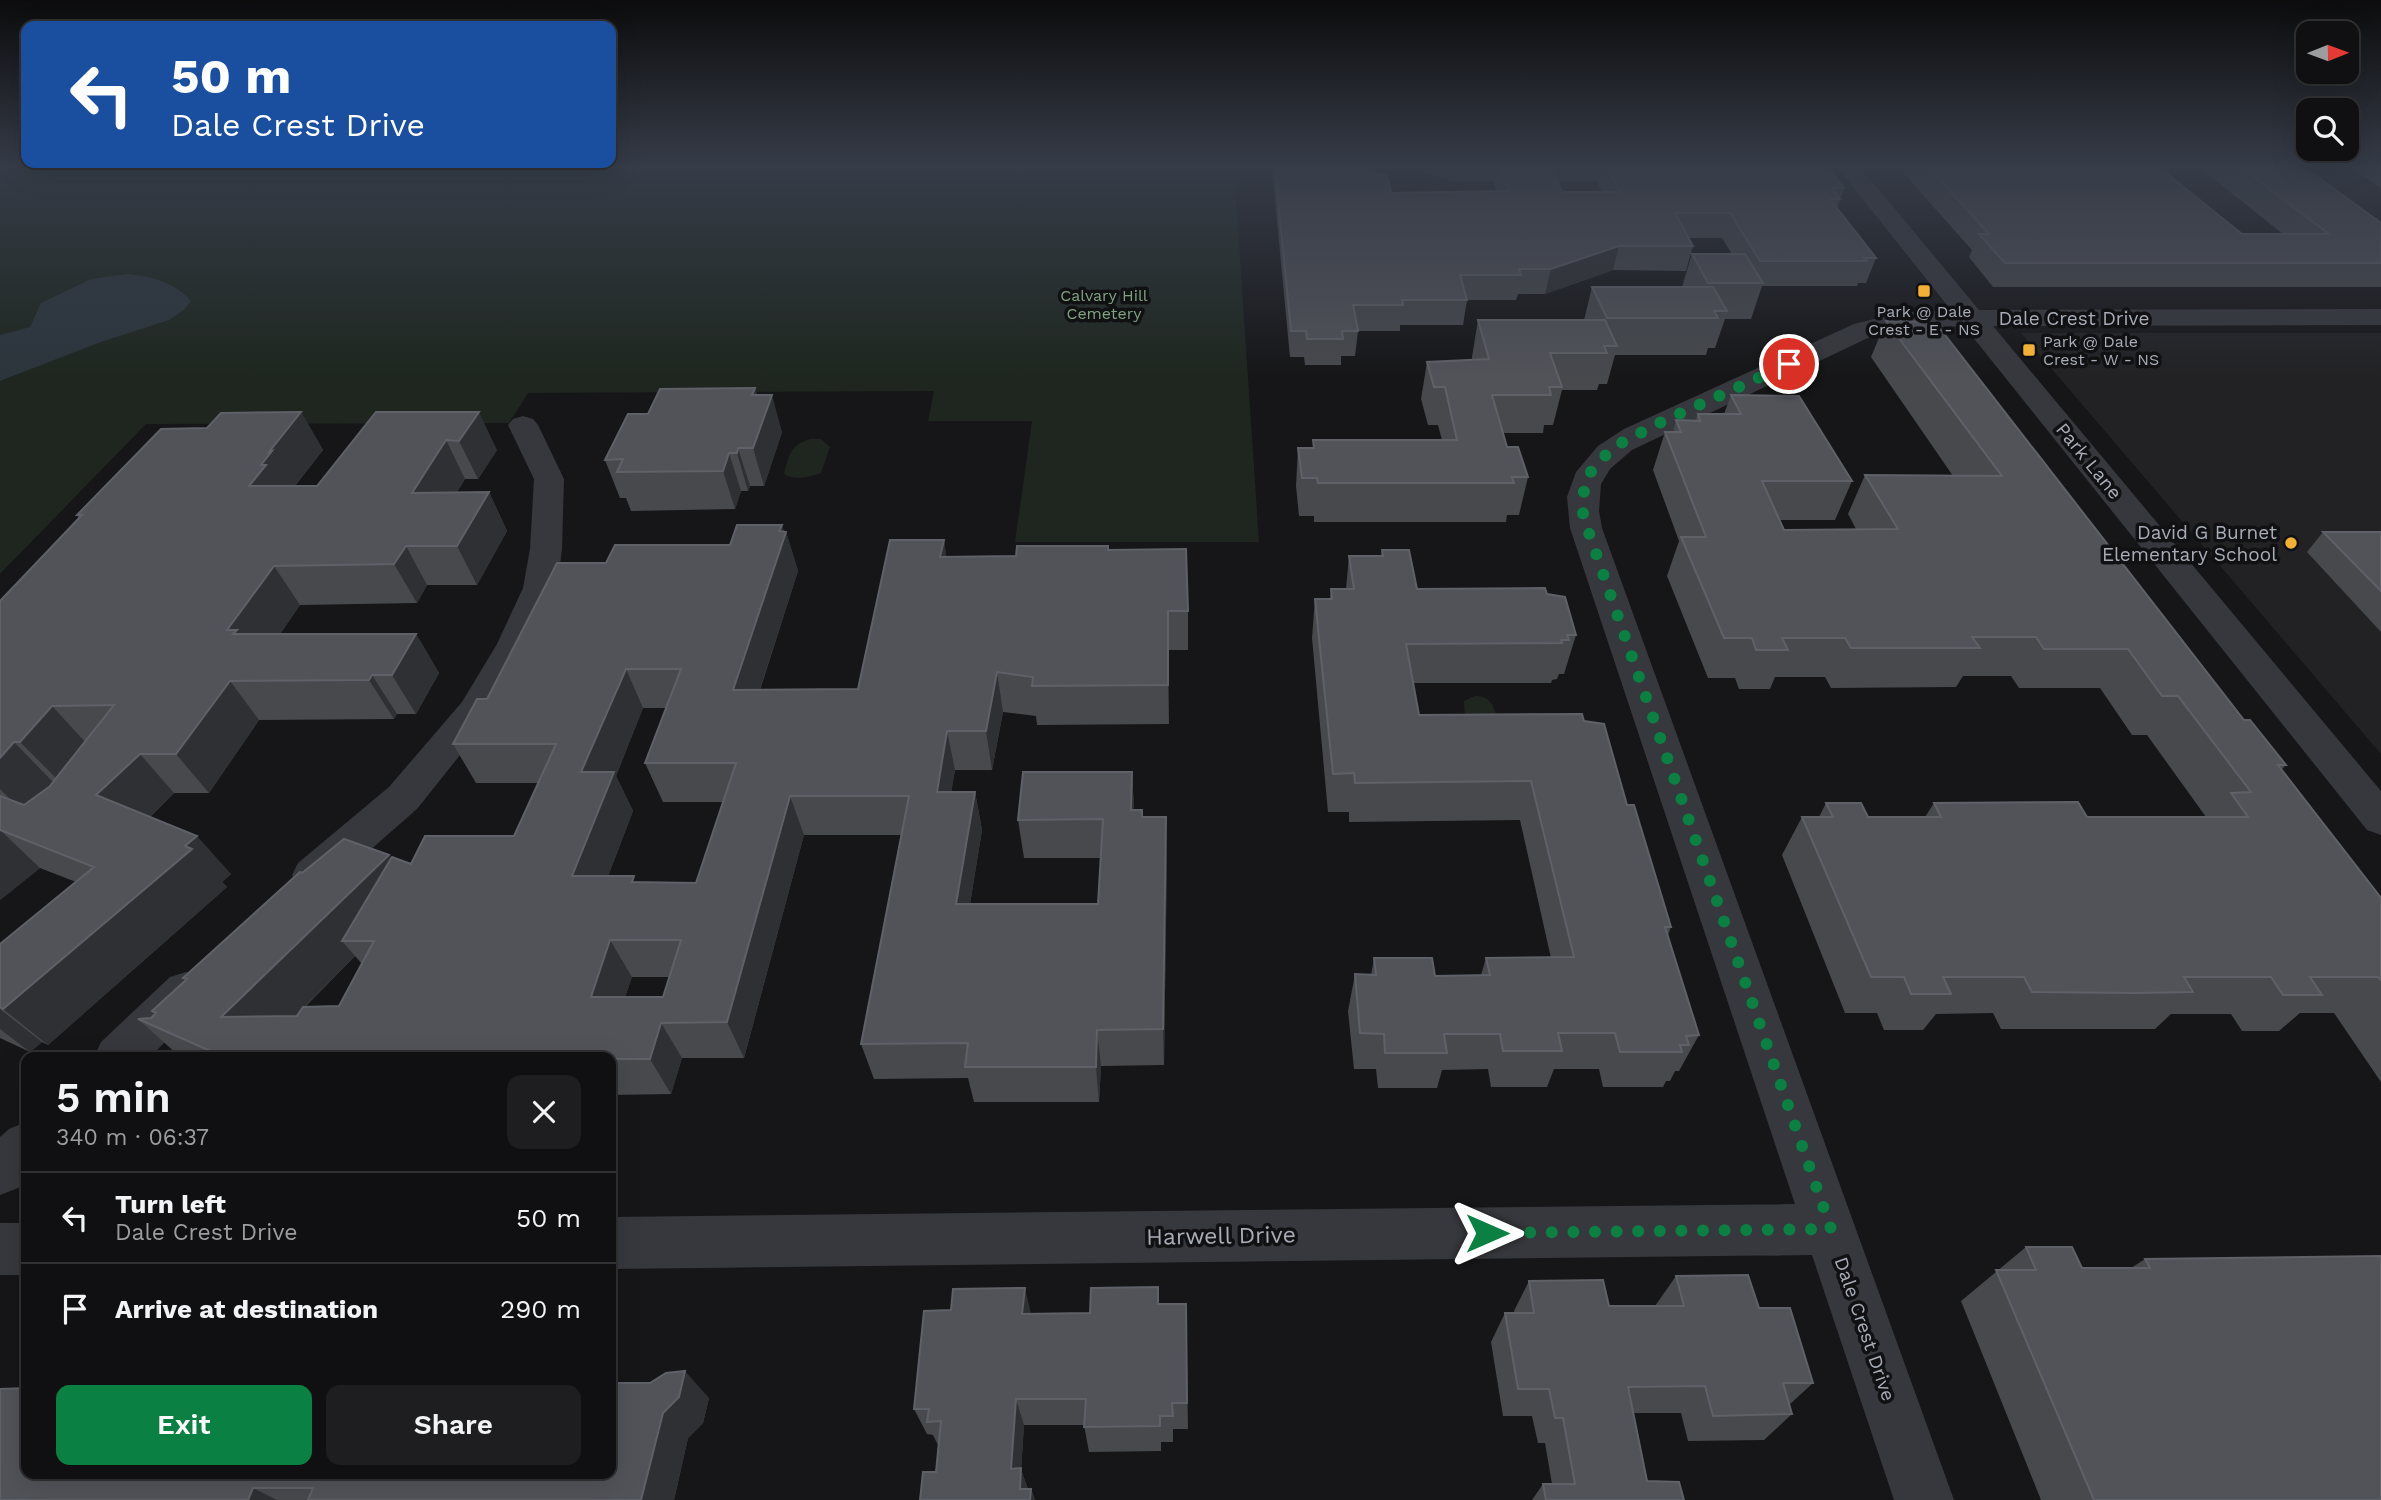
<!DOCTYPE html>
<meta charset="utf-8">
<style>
body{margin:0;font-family:"Work Sans",sans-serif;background:#1e1e20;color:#f1f3f6;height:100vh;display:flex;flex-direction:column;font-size:26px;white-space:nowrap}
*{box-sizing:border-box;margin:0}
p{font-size:23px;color:#9c9d9f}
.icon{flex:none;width:38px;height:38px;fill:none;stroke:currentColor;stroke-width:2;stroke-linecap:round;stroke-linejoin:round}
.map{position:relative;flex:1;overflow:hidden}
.sheet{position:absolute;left:21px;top:1052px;width:595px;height:427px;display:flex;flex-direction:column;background:#101012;border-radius:14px;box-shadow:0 7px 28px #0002,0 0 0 2px #303032}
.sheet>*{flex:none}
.hud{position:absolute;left:21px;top:21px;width:595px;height:147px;border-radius:14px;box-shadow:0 7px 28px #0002,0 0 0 2px #303032;background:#1a4fa0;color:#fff;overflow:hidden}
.needle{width:46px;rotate:89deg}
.fabs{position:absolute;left:2296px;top:21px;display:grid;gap:14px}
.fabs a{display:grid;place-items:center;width:63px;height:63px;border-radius:14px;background:#101012;box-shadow:0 7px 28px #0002,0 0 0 2px #303032;font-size:35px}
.pin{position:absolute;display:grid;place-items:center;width:60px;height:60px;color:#fff;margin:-30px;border:4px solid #fff;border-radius:50%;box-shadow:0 2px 7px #0007}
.me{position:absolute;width:77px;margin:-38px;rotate:90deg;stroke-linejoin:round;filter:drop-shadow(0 0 5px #0008)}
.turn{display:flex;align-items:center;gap:24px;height:147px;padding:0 35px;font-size:32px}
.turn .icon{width:91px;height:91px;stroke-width:2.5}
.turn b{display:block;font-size:49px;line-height:60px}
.round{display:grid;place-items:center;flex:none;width:74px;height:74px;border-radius:14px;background:#1e1e20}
.summary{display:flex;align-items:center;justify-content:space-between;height:119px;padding:0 35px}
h1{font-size:42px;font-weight:600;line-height:52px}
.button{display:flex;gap:14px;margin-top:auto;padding:14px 35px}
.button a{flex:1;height:80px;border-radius:14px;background:#0b8043;color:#fff;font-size:28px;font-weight:600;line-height:80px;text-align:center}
.button a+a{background:#1e1e20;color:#f1f3f6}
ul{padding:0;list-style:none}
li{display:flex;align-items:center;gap:21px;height:91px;padding:0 35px;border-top:2px solid #303032}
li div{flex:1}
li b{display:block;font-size:26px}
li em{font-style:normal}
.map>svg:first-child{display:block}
.built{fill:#222225}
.green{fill:#1e261f}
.water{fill:#2c353c}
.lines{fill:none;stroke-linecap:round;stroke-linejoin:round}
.minor{fill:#37383d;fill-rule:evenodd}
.wall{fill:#47494d;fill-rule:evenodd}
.shaded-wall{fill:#2f3033}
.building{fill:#525359;stroke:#5f6168;stroke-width:2;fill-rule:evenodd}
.route{stroke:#0b8043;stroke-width:12;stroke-dasharray:0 21.6}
.poi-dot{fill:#f2b134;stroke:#111113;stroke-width:2.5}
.labels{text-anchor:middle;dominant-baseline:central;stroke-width:7;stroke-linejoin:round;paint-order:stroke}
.far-park-label{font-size:16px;fill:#7fa381;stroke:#111113}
.far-poi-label{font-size:16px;fill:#a8adb8;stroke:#111113}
.street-label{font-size:19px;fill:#a8adb8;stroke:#111113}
.poi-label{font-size:19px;fill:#a8adb8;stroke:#111113;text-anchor:end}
.near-street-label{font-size:23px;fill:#a8adb8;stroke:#111113}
</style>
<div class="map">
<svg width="2381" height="1500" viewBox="0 0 2381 1500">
<rect width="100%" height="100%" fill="#161618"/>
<path class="built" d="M2021,333H2381V754Z"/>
<path class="green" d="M0,168H1234L1259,542H1015L1032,421H928L934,391L528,393L509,423L146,424L0,574Z
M810,439H821L830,447L821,473C809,477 795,481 784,474C789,455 790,445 810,439Z
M1475,696C1492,695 1494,709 1499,722L1465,720L1464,701Z"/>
<path class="water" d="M128,274C153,277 174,282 191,301L184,310L169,320L98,343L0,381V335L30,327L41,303L91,279Z"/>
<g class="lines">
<path class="minor" d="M1421,168H1652L1660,170L1663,175L1660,180L1652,182L1451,181L1424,173Z
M1838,168H1861L1979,310L2381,309V325L1993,326L2381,791V835L2367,830L1964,326L1899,329L1872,336L1632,450L1610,469L1601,484L1599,511L1602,528L1954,1500H1894L1812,1255L611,1269V1217L1795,1204L1570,528L1567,497L1576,472L1598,446L1624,429L1854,324L1898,313L1951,310Z
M523,416L533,419L538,425L564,479L562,549L557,588L533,645L488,720L417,809L328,887L313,892L298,887L292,875L298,863L389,787L462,702L497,644L523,588L530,549L534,479L508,425L513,419Z
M186,972L202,977L209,991L202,1005L150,1057H94L101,1042L170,977Z
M26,1122V1179L18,1188L0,1195V1137L9,1129Z
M0,1223H26V1275H0Z"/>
</g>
<path class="wall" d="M1272,168H1374L1375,174L1391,193L1496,191L1494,184L1496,168H1552L1562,192H1602L1598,184L1602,168H1828L1844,188L1837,208L1876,258L1866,283H1858L1857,286H1762L1751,319H1725L1715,348H1708L1706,355H1615L1607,384H1599L1597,390H1562L1553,425H1544L1543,433H1503L1507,447L1528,477L1519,515H1507L1506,522H1314V516H1299L1296,486L1298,448H1313V440H1442L1438,425H1428L1421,399L1427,362L1472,360V357L1478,320H1584L1592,287H1682L1692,254H1732L1722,238H1688L1693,246L1686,271L1613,270L1545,294H1518L1516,300H1467L1463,325H1400V331H1358L1355,356H1341V365H1305L1304,357H1290Z
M1899,168H2160L2242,234H2283L2200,168H2305L2381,223V287H1993L1969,257L1972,250Z
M2352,168H2381V188Z
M1886,321L2244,720L2286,765L2281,770L2381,898V1082L2334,1013H2300L2279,1031H2242L2231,1014H2171L2155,1029H2001L1993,1013L1936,1014L1923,1030H1884L1877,1013H1845L1782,855L1802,817H1819L1826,803L1868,817H1925L1934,803L2087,817H2206L2147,735H2132L2100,688H2019L2011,676H1963L1956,687L1831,688L1825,677H1775L1770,689H1739L1735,678H1708L1667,576L1679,541L1653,470L1665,432H1673L1676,420H1695L1698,414H1724L1731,395L1852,481L1835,520H1780L1784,530L1856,529L1848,514L1865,475L1953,476L1871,357Z
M755,388L757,395L782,432L764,486H750L748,491H741L735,509L631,511L626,498H620L605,460L648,414Z
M301,412L323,450L295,486H317L376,412L497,450L478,479H465L457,492H489L507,531L477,585H427L417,603L300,605L280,634H416L439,673L416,714H397L394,719L259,720L209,793H174L150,817L231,874L222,882L227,887L48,1045L42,1042L30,1052L0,1038V944L76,882L40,868L0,900V601L79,518L77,515L207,428ZM52,781H54L44,791Z
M782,525L784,532H786L798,571L760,690L858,689L944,540L946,557L1016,556L1108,550L1188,611V650H1168L1169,724L1037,725L1036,716L1003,712L992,770H955L951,792H975L982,830L970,904H1098L1101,858H1024L1018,820L1132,772L1134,810L1142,817L1167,855L1164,1065L1101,1066L1099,1102H974L968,1078L874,1079L861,1044L901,835H804L744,1058H682L671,1094L611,1095V1057H184L178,1055L138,1019L151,1018L155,1014L152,1011L185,981L183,978L302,873L389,855L391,858L411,864L514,836L538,783H476L453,744L487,699L606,563L730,545ZM643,708H666L645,763L663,802H723L696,883L637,882L608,876L633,811L616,776ZM355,956L362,964L339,1006L305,1007ZM632,977H669L663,997H625Z
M2323,532H2381V632L2307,552Z
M1382,550L1417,589L1547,594L1576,635L1564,674H1559L1557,679L1552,680L1551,683H1413L1419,715L1584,721L1627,805L1671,927L1668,935L1699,1035L1679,1071H1675L1670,1081H1666L1663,1087H1603L1599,1069H1554L1547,1087H1491L1488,1069L1442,1070L1437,1088H1378L1376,1069H1354L1348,1011L1355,974L1371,975L1374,958L1435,976L1481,975L1486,958H1551L1520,820L1349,822V812H1328L1312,638L1315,599H1330L1331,589H1346L1349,556H1381Z
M2026,1247L2082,1268H2131L2145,1259L2381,1500H2041L1961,1301Z
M1676,1276L1759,1308L1813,1383L1789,1405L1792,1414L1764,1440L1688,1441L1681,1413H1633L1647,1481L1684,1500H1532L1543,1484H1552L1545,1443H1538L1532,1416H1503L1491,1342L1505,1313H1514V1311L1529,1281L1609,1306H1655Z
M1158,1287L1159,1304H1186L1188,1429H1173V1442H1161V1451L1089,1452L1084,1425H1024L1021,1470L1028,1489H1031L1035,1500L936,1472L938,1445L933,1435L927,1434L914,1409L1031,1314L1090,1313Z
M709,1398L703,1423L688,1438L674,1500H0Z"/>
<path class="shaded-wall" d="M1619,246L1613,270L1545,294L1551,269Z
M755,388L763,419L772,395L782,432L764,486L753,448L752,395Z
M301,412L323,450L294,487L249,486L269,452Z
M479,412L497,450L478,479L459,441Z
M446,440L465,479L432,531L412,493Z
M738,448L750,486L748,491L737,453Z
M729,453L741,491L735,509L723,471Z
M489,492L507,531L477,585L457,546Z
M782,525L785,536L786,532L798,571L747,729L733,690Z
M944,540L950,579L940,557Z
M406,546L427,585L417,603L394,564Z
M274,566L300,605L260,663L227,630Z
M416,634L439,673L416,714L392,675Z
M626,669L643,708L616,776L633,811L594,914L572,876L581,772Z
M997,672L1003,712L992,770L986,731Z
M372,675L397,714L394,719L369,680Z
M230,681L259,720L209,793L176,754Z
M52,706L88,745L58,780L20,742Z
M947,731L955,770L945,831L937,792Z
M14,742L52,781L25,814L0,789V758Z
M140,754L174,793L133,833L96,795Z
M1132,772L1134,811L1131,810Z
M975,792L982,830L964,941L956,904Z
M790,796L804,835L744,1058L727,1022Z
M1166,817L1167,855L1164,1065L1163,1029Z
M0,830L40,868L0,900Z
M197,836L231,874L222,882L227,887L48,1045L3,1009Z
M389,855L417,894L342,941L355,956L258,1053L221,1017Z
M610,940L632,977L613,1033L591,997Z
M0,1009L42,1042L30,1052L0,1029Z
M661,1023L682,1058L671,1094L650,1059Z
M1097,1030L1101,1066L1099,1102L1096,1067Z
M1025,1288L1032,1318L1022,1314Z
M685,1371L709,1398L703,1423L688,1438L674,1500H641L663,1413Z
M1016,1399L1024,1425L1021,1470L1029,1492L1024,1500L1011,1469Z
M253,1488L277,1500H248Z
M1031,1489L1035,1500H1030Z"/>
<path class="building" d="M1275,168H1374L1375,174H1387L1391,193L1509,191L1501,168H1552L1562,192H1620L1607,168H1828L1844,188H1831L1840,199H1830L1876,258H1864L1867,261H1760L1730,213H1675L1693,246H1619L1551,269H1519L1521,275H1460L1467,300H1402L1403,305H1353L1358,331H1342L1343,339H1307L1306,331H1291Z
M1929,168H2160L2242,234H2329L2242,168H2305L2381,223V263H2005L1979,234H1989Z
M1692,254H1745L1763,283H1708Z
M1592,287H1713L1727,311H1714L1718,318H1607Z
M1478,320H1605L1617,346H1604L1607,353H1550L1562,387H1549L1551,395H1492L1507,447H1518L1528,477H1512L1514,483H1318L1317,478H1302L1298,448H1314L1313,440H1457L1445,387H1434L1427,362L1489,359Z
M1886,321L1935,322L2244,720H2250L2286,765H2278L2381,898V980L2378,977H2310L2322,995H2283L2271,977H2184L2193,992L2135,993L2032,992L2024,977H1943L1951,994H1911L1904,977H1871L1802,817H1833L1826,803H1861L1868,817H1941L1934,803L2078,802L2087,817H2248L2231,793L2251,792L2178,696H2162L2128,649H2044L2036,637H1972L1980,648H1851L1845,638H1782L1788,650H1756L1752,638H1724L1681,537H1706L1665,432H1681L1676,420L1700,421L1698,414H1741L1731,395L1799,396L1852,481H1762L1784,530L1898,529L1865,475L2002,476Z
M755,388L752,395H772L753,448H738L737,453H729L723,471L617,472L623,459L605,460L628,414H648L660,389Z
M301,412L269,452L272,451L261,465H266L249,486H317L376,412H479L459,441L446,440L412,493L489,492L457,546H406L394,564L274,566L227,630H237L233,634H416L392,675H372L369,680L230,681L176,754H140L96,795L197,836L185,846L192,849L3,1009L0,1007V944L94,867L0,830V796L24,805L49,787L114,705L52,706L20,742H14L0,758V601L82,515H77L161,429L207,428L221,413Z
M737,525H782L779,531L786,532L733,690L858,689L890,540H944L940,557L1016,556L1017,546H1108V550L1186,549L1188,611H1168V685L1032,686L1033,677L997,672L986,731H947L937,792H975L956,904H1098L1103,819L1018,820L1023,772H1132L1131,810H1142V817H1166L1163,1029L1097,1030L1096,1067H965L968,1043L861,1044L909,796H790L727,1022L661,1023L650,1059H611V1057H224L138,1019L151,1018L156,1013L152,1011L187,979L183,978L300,872L302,873L344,839L389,855L221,1017L297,1016L303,1007L339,1006L374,941H342L392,857L411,864L425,836H514L556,744H453L477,699H487L557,563H606L615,545H730ZM626,669H681L645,763H736L696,883L632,882L634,876H572L614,772H581ZM610,940H681L663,997H591Z
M2323,532H2381V591Z
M1382,550H1409L1417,589L1545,588L1547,594L1565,597L1576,635H1567L1569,640H1561L1562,643L1406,644L1419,715L1582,714L1584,721L1604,724L1627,805H1634L1671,927H1665L1699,1035L1686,1036L1689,1045H1680L1682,1052H1620L1615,1033H1558L1562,1051H1503L1500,1034H1444L1447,1053H1385L1384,1034L1360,1033L1355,974L1376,975L1374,958H1432L1435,976L1490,975L1486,958L1574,957L1531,781L1355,783L1354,773L1333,774L1315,599H1332L1331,589H1354L1349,556H1383Z
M2026,1247H2072L2082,1268H2150L2145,1259L2381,1256V1500H2094L1996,1270H2036Z
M1748,1275L1759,1308H1790L1813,1383H1783L1792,1414L1713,1416L1705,1386L1628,1387L1647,1481L1679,1482L1684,1500H1546L1543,1484H1575L1563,1418H1555L1549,1389H1518L1505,1313H1534L1529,1281L1603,1280L1609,1306H1684L1676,1276Z
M1158,1287V1304H1186L1187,1403H1172L1173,1416H1160V1426L1084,1427L1086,1399H1016L1011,1469L1021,1468L1020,1489H1031L1030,1500H920L923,1472H936L941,1421L927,1422L929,1409H914L924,1311L951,1310L953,1289L1025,1288L1022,1314L1090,1313L1091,1288Z
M685,1371L679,1397L663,1413L641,1500H308L313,1488H253L248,1500H0V1389L26,1388V1474H611V1383H650L666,1373Z"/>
<linearGradient id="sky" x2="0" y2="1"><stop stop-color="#0c0c0d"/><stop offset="0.44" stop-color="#363c48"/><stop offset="1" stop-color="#363c48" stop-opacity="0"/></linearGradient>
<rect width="2381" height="378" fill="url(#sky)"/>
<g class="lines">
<path class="route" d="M1487,1233L1831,1229L1583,516L1584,489L1589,474L1612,448L1657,424L1789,364"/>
</g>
<g class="poi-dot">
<rect x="1917" y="284" width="14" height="14" rx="3.5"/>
<rect x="2022" y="343" width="14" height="14" rx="3.5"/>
<circle cx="2291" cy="543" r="7"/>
</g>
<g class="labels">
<g class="far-park-label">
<text x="1104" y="295">Calvary Hill<tspan x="1104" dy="18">Cemetery</tspan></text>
</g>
<g class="far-poi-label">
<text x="1924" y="311">Park @ Dale<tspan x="1924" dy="18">Crest - E - NS</tspan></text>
<text x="2043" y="341" text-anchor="start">Park @ Dale<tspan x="2043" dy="18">Crest - W - NS</tspan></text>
</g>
<g class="street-label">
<text x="2074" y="318">Dale Crest Drive</text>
<text transform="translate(2089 461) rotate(51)">Park Lane</text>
<text transform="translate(1865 1329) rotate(71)">Dale Crest Drive</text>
</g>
<g class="poi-label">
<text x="2277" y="532">David G Burnet<tspan x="2277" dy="22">Elementary School</tspan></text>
</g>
<g class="near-street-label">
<text transform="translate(1221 1236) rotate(-1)">Harwell Drive</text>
</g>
</g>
</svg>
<div class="fabs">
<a><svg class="needle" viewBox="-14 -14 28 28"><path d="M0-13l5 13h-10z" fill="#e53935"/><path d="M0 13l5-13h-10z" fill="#9c9d9f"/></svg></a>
<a><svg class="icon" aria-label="search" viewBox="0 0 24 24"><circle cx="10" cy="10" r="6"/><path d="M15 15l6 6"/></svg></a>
</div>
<div class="pin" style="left:1789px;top:364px;background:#d93025"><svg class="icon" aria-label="arrive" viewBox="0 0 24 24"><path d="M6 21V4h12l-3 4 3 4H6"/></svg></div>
<svg class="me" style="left:1487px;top:1233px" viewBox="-20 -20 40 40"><path d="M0-17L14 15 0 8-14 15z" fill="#0b8043" stroke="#fff" stroke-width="4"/></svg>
<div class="hud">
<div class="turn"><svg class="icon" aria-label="left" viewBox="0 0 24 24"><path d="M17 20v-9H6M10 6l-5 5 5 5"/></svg><div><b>50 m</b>Dale Crest Drive</div></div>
</div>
<section class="sheet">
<div class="summary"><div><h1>5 min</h1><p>340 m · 06:37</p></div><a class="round"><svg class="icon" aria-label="close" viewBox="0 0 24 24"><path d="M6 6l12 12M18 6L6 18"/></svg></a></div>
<ul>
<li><svg class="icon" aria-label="left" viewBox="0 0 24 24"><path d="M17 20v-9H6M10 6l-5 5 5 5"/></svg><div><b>Turn left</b><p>Dale Crest Drive</p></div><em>50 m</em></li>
<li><svg class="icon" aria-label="arrive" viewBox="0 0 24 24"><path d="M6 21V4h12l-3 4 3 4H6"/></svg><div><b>Arrive at destination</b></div><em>290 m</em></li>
</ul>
<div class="button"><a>Exit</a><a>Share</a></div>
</section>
</div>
